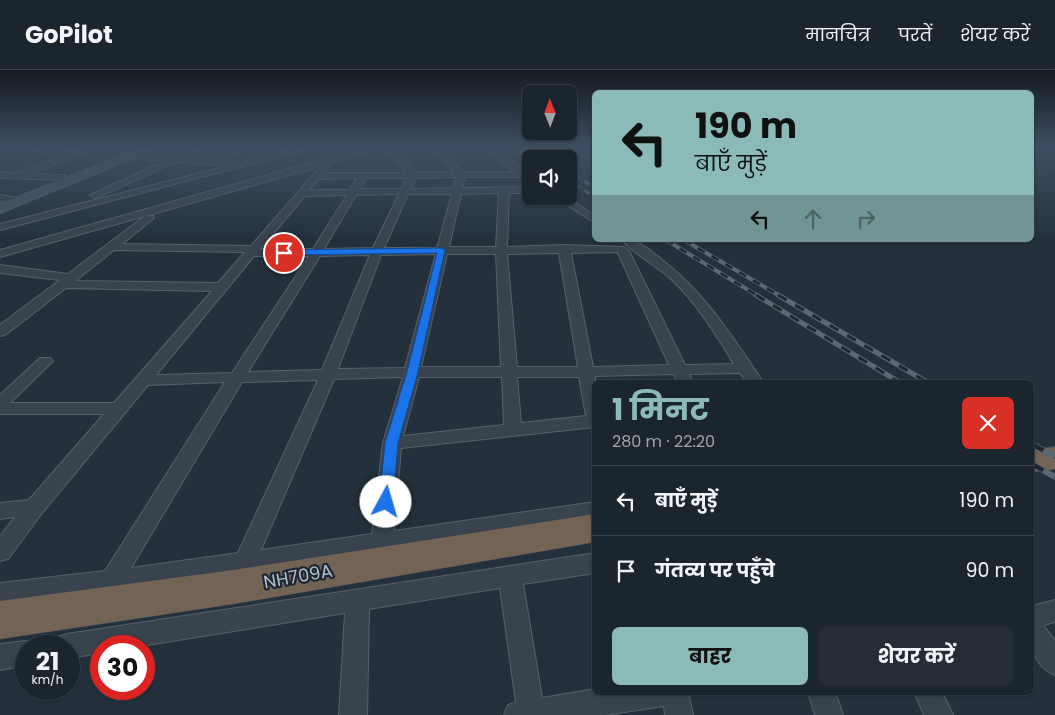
<!DOCTYPE html>
<html lang="hi">
<meta charset="utf-8">
<style>
body{margin:0;font-family:Poppins,"Noto Sans Devanagari",sans-serif;background:#242d36;color:#f1f3f6;height:100vh;display:flex;flex-direction:column;font-size:19px;white-space:nowrap}
*{box-sizing:border-box;margin:0}
p{font-size:16px;color:#a0a5aa}
.icon{flex:none;width:28px;height:28px;fill:none;stroke:currentColor;stroke-width:2;stroke-linecap:round;stroke-linejoin:round}
.map{position:relative;flex:1;overflow:hidden}
.side{position:absolute;left:592px;top:310px;width:442px;height:315px;display:flex;flex-direction:column;background:#1b252e;border-radius:8px;box-shadow:0 1px 4px #0004,0 0 0 1px #39424a}
.side>*{flex:none}
.guide{position:absolute;left:592px;top:20px;width:442px;height:152px;border-radius:8px;box-shadow:0 1px 4px #0004,0 0 0 1px #39424a;background:#8bbbb9;color:#111;overflow:hidden}
.needle{width:32px;rotate:359deg}
.controls{position:absolute;left:522px;top:15px;display:grid;gap:10px}
.controls a{display:grid;place-items:center;width:55px;height:55px;border-radius:8px;background:#1b252e;box-shadow:0 1px 4px #0004,0 0 0 1px #39424a;font-size:25px}
.speed{position:absolute;left:15px;top:565px;display:flex;gap:10px;font-size:25px;font-weight:700;text-align:center}
.speed>*{display:grid;place-content:center;width:65px;height:65px;border-radius:50%;background:#1b252e;box-shadow:0 1px 4px #0004,0 0 0 1px #39424a;line-height:1}
.speed small{font-size:12px;font-weight:400}
.speed .limit{border:8px solid #d22;background:#fff;color:#111}
.pin{position:absolute;display:grid;place-items:center;width:42px;height:42px;color:#fff;margin:-21px;border:2px solid #fff;border-radius:50%;box-shadow:0 1px 5px #0007}
.me{position:absolute;width:55px;margin:-28px;rotate:6deg;stroke-linejoin:round;filter:drop-shadow(0 0 4px #0008)}
.turn{display:flex;align-items:center;gap:18px;height:105px;padding:0 20px;font-size:22px}
.turn .icon{width:65px;height:65px;stroke-width:2.5}
.turn b{display:block;font-size:35px;line-height:42px}
.lanes{display:flex;align-items:center;height:48px;padding:0 20px;background:#0003;justify-content:center;gap:25px;direction:ltr}
.lanes .off{opacity:.35}
.round{display:grid;place-items:center;flex:none;width:52px;height:52px;border-radius:8px;background:#242d36}
.head{display:flex;align-items:center;justify-content:space-between;height:85px;padding:0 20px}
h1{font-size:30px;font-weight:700;line-height:38px;color:#8bbbb9}
.primary-button{display:flex;gap:10px;margin-top:auto;padding:10px 20px}
.primary-button a{flex:1;height:58px;border-radius:8px;background:#8bbbb9;color:#111;font-size:20px;font-weight:700;line-height:58px;text-align:center}
.primary-button a+a{background:#242d36;color:#f1f3f6}
ul{padding:0;list-style:none}
li{display:flex;align-items:center;gap:15px;height:70px;padding:0 20px;border-top:1px solid #39424a}
li div{flex:1}
li b{display:block;font-size:19px}
li em{font-style:normal}
header{display:flex;align-items:center;gap:30px;box-sizing:border-box;height:70px;padding:0 25px;background:#1b252e;border-bottom:1px solid #39424a}
header strong{font-size:24px}
nav{display:flex;gap:28px;margin-inline-start:auto;font-size:18px}
.map>svg:first-child{display:block}
.lines{fill:none;stroke-linecap:round;stroke-linejoin:round}
.street-casing{stroke:#56616b;stroke-width:2}
.secondary-casing{stroke:#56616b;stroke-width:2}
.highway-casing{stroke:#434e58;stroke-width:1}
.street{fill:#38434d;fill-rule:evenodd}
.secondary{fill:#465360;fill-rule:evenodd}
.highway{fill:#736355;fill-rule:evenodd}
.rail-far3-casing{stroke:#5a6874;stroke-width:3}
.rail-far2-casing{stroke:#5a6874;stroke-width:4}
.rail-far1-casing{stroke:#5a6874;stroke-width:5}
.rail-casing{stroke:#5a6874;stroke-width:6}
.rail-far3{stroke:#1d2832;stroke-width:2;stroke-dasharray:6;stroke-linecap:butt}
.rail-far2{stroke:#1d2832;stroke-width:2.5;stroke-dasharray:8;stroke-linecap:butt}
.rail-far1{stroke:#1d2832;stroke-width:3;stroke-dasharray:10;stroke-linecap:butt}
.rail{stroke:#1d2832;stroke-width:4.5;stroke-dasharray:13;stroke-linecap:butt}
.route{fill:#1a73e8;stroke:#114b97}
.labels{text-anchor:middle;dominant-baseline:central;stroke-width:4.5;stroke-linejoin:round;paint-order:stroke}
.near-street-label{font-size:18px;fill:#b3bec8;stroke:#1d2832}
</style>
<header>
<strong>GoPilot</strong>
<nav><a>मानचित्र</a><a>परतें</a><a>शेयर करें</a></nav>
</header>
<div class="map">
<svg width="1055" height="645" viewBox="0 0 1055 645">
<rect width="100%" height="100%" fill="#24313d"/>
<g class="lines">
<g class="street-casing">
<path id="street" d="M28,79L77,81L94,79L29,104L63,105L66,106V110L0,108V102L15,103L67,85Z
M191,79H202L185,88L214,90L235,79H246L224,91L236,94L294,79H308L0,160V154L228,96L176,92L98,127L95,128L90,125L165,91L126,87H123V83L174,87Z
M360,79H374L332,92L323,103H407L384,79H393L416,102H454L433,79H442L463,102H515L484,79H494L528,102L530,105L529,107H465L462,118L531,117V123H509L507,177L564,175L624,177L629,181L685,295L734,294C715,263 697,233 670,208C656,196 632,182 622,170C639,170 648,179 661,189C706,224 732,266 763,312H747L740,303L689,304L693,312H677L674,304L595,306V357L401,378L394,461L595,432V448L171,513L0,535V513L105,501L225,312L148,315L42,443L8,489L0,491V466L15,447L0,449V433L29,430L104,344H0V325L40,288H50L53,291L50,294L10,333H114L212,221L66,218L5,265L0,266V255L60,210L0,203V195L68,204L145,146L0,187V180ZM321,96L251,176L122,174L154,148L153,146H146ZM456,107L453,118L411,119L416,108ZM357,108L350,120H309L319,109ZM366,108H407L401,119H360ZM499,123L496,177H449L461,124ZM399,124L373,178L324,179L356,125ZM408,124H452L437,178H384ZM347,125L313,179H260L305,126ZM114,180L245,182L218,213L75,211ZM618,182V183L669,295L593,297L571,183ZM559,183L578,297H517L507,184ZM436,184L405,298L338,299L381,185ZM447,184H496L501,297H421ZM370,185L322,300L248,302L320,186ZM254,186H309L232,303L156,305ZM403,307L383,373L372,464L261,480L334,309ZM419,307H502L504,355L403,366ZM517,307H579L586,346L521,353ZM318,310L238,483L131,498L242,312Z
M0,125L20,128L25,131L20,134L0,131Z
M553,126H565L595,146V153Z
M595,483V503L523,514L542,628L595,619V622H688L693,645H665L664,636L605,645H504L508,635L516,632L500,518L369,539L367,645H339L345,543L141,576H101V583L69,588V576H54L58,567L67,564Z
M1055,530V552L1043,555L1055,571V605C1026,593 1032,562 1032,536Z
M26,571L36,576H26V595L0,600V574Z
M808,622H835L843,645H815Z
M914,622H942L953,645H924Z"/>
</g>
<g class="secondary-casing">
<path id="secondary" d="M139,79H155L0,143V134Z"/>
</g>
<g class="highway-casing">
<path id="highway" d="M1055,377V399L1032,402V380Z
M595,444V472L233,534L0,569V531L233,500Z"/>
</g>
<use href="#street" class="street"/>
<use href="#secondary" class="secondary"/>
<use href="#highway" class="highway"/>
<g class="rail-far3-casing">
<path id="rail-far3" d="M516,79L532,89
M530,79L546,89
M569,102L595,118
M569,111L595,127"/>
</g>
<g class="rail-far2-casing">
<path id="rail-far2" d="M666,170L758,226
M684,170L780,226"/>
</g>
<g class="rail-far1-casing">
<path id="rail-far1" d="M756,225L899,312
M778,225L927,312"/>
</g>
<g class="rail-casing">
<path id="rail" d="M1032,374L1055,387
M1032,394L1055,407"/>
</g>
<use href="#rail-far3" class="rail-far3"/>
<use href="#rail-far2" class="rail-far2"/>
<use href="#rail-far1" class="rail-far1"/>
<use href="#rail" class="rail"/>
</g>
<linearGradient id="sky" x2="0" y2="1"><stop stop-color="#141b22"/><stop offset="0.46" stop-color="#3f4e62"/><stop offset="1" stop-color="#3f4e62" stop-opacity="0"/></linearGradient>
<rect width="1055" height="170" fill="url(#sky)"/>
<path class="route" d="M441,178L445,180L418,302L398,373L393,432L391,436L386,438L381,436L379,432L385,373L407,302L437,183L284,185L280,183L284,180Z"/>
<g class="labels">
<g class="near-street-label">
<text transform="translate(298 506) rotate(-10)">NH709A</text>
</g>
</g>
</svg>
<div class="controls">
<a><svg class="needle" viewBox="-14 -14 28 28"><path d="M0-13l5 13h-10z" fill="#e53935"/><path d="M0 13l5-13h-10z" fill="#a0a5aa"/></svg></a>
<a><svg class="icon" aria-label="sound" viewBox="0 0 24 24"><path d="M4 9h4l5-4v14l-5-4H4zM17 9q2 3 0 6"/></svg></a>
</div>
<div class="speed"><div>21<small>km/h</small></div><div class="limit">30</div></div>
<div class="pin" style="left:284px;top:183px;background:#d93025"><svg class="icon" aria-label="arrive" viewBox="0 0 24 24"><path d="M6 21V4h12l-3 4 3 4H6"/></svg></div>
<svg class="me" style="left:386px;top:432px" viewBox="-20 -20 40 40"><circle r="19" fill="#fff"/><path d="M0-13L10 11 0 6-10 11z" fill="#1a73e8"/></svg>
<div class="guide">
<div class="turn"><svg class="icon" aria-label="left" viewBox="0 0 24 24"><path d="M17 20v-9H6M10 6l-5 5 5 5"/></svg><div><b>190 m</b>बाएँ मुड़ें</div></div>
<div class="lanes"><svg class="icon" aria-label="left" viewBox="0 0 24 24"><path d="M17 20v-9H6M10 6l-5 5 5 5"/></svg><svg class="icon off" aria-label="ahead" viewBox="0 0 24 24"><path d="M12 20V5M6 11l6-6 6 6"/></svg><svg class="icon off" aria-label="right" viewBox="0 0 24 24"><path d="M7 20v-9h11M14 6l5 5-5 5"/></svg></div>
</div>
<section class="side">
<div class="head"><div><h1>1 मिनट</h1><p>280 m · 22:20</p></div><a class="round" style="background:#d93025;color:#fff"><svg class="icon" aria-label="close" viewBox="0 0 24 24"><path d="M6 6l12 12M18 6L6 18"/></svg></a></div>
<ul>
<li><svg class="icon" aria-label="left" viewBox="0 0 24 24"><path d="M17 20v-9H6M10 6l-5 5 5 5"/></svg><div><b>बाएँ मुड़ें</b></div><em>190 m</em></li>
<li><svg class="icon" aria-label="arrive" viewBox="0 0 24 24"><path d="M6 21V4h12l-3 4 3 4H6"/></svg><div><b>गंतव्य पर पहुँचे</b></div><em>90 m</em></li>
</ul>
<div class="primary-button"><a>बाहर</a><a>शेयर करें</a></div>
</section>
</div>
